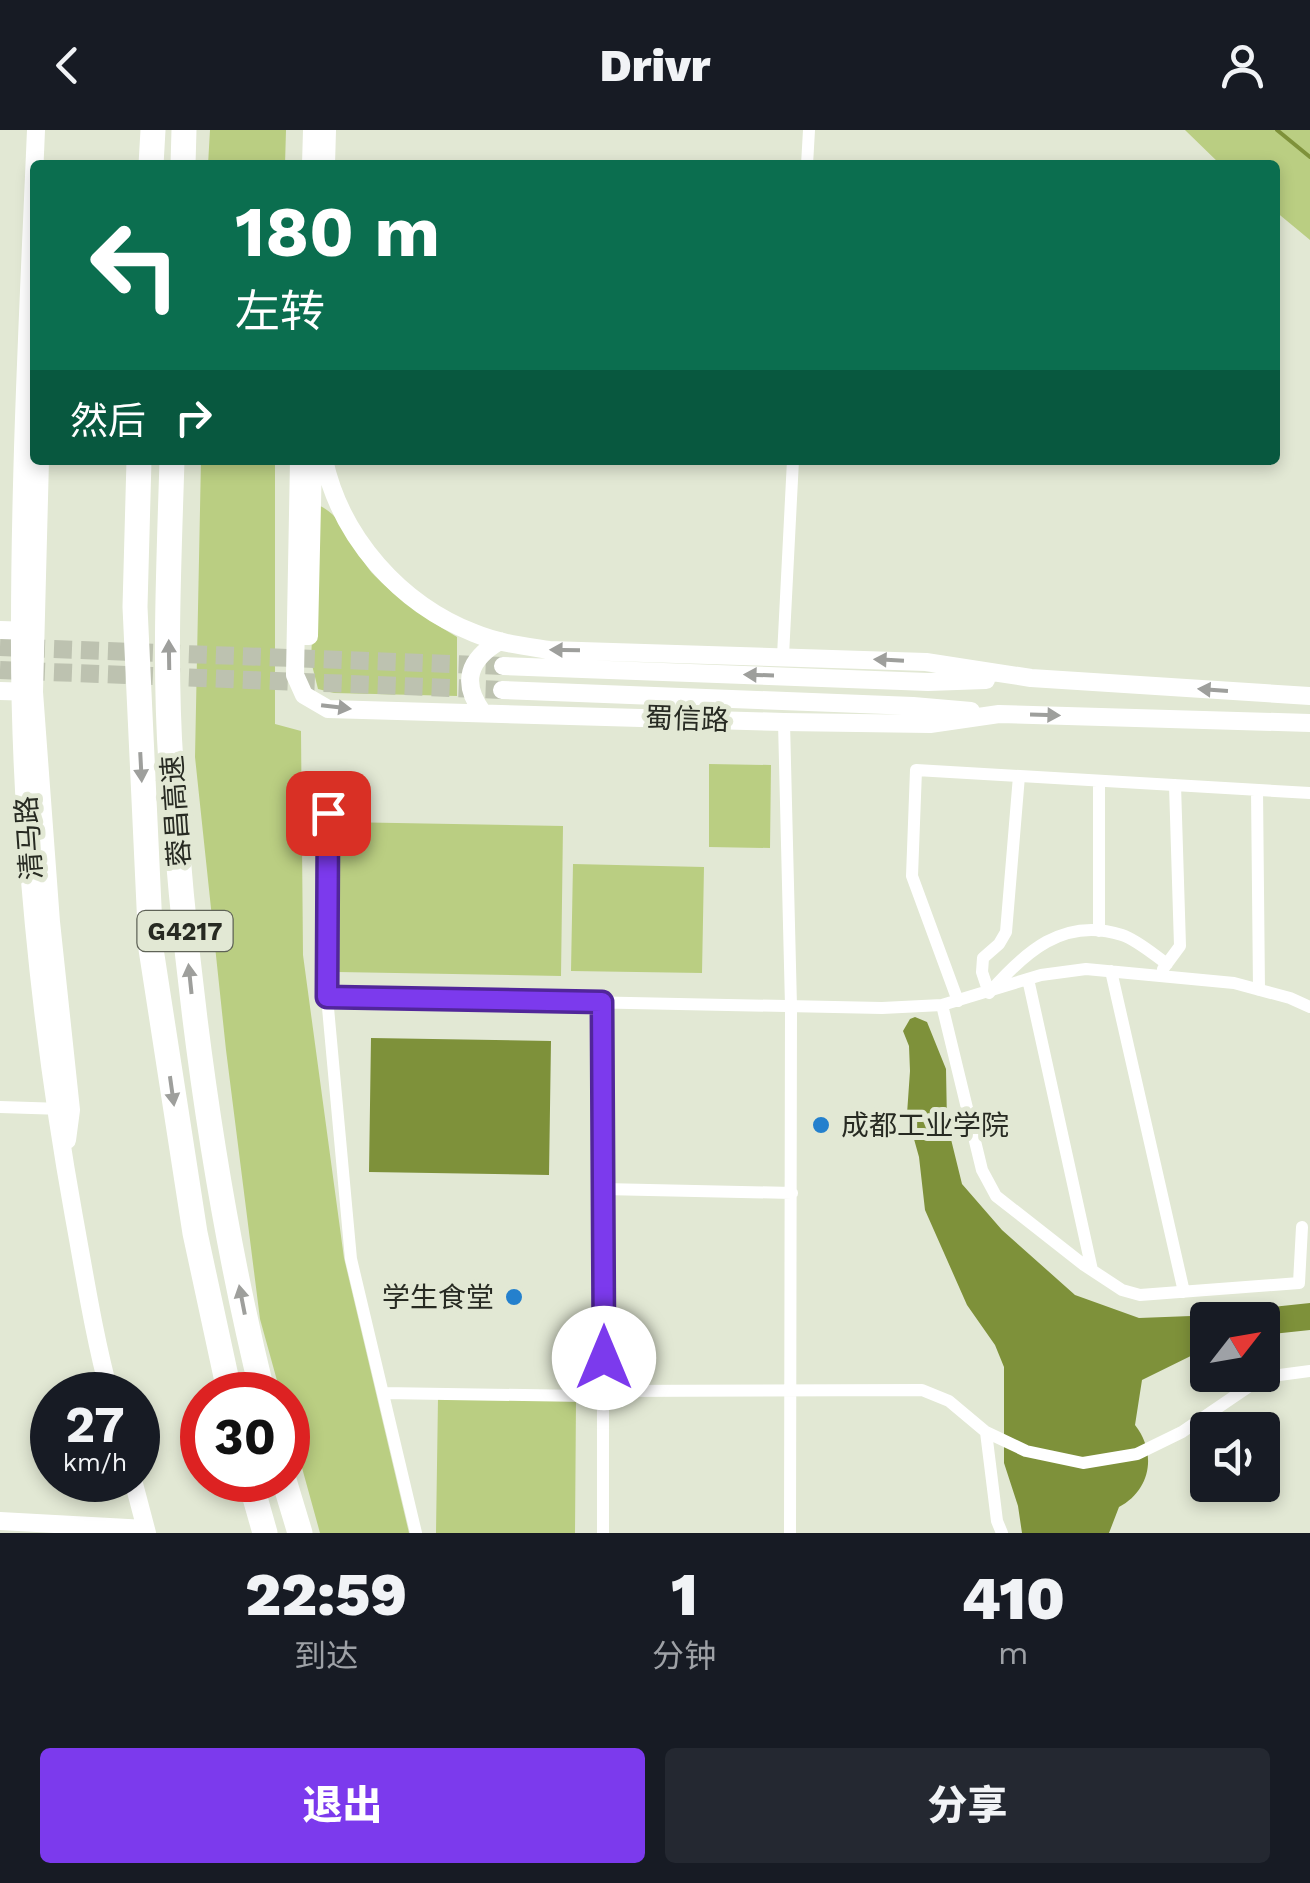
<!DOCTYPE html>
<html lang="zh">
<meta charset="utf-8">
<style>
body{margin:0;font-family:"Work Sans","Noto Sans SC",sans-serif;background:#242831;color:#f1f3f6;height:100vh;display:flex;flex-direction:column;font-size:38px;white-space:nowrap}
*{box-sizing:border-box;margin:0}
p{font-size:32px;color:#9ea1a6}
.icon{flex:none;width:55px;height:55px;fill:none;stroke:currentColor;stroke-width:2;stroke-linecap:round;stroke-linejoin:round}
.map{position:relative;height:1403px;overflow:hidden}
.details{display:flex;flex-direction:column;background:#171b24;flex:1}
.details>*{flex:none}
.guide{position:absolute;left:30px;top:30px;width:1250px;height:305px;border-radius:10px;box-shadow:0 5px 15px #0003;background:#0b6e4f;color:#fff;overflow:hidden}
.needle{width:65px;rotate:59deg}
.tools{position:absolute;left:1190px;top:1172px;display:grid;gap:20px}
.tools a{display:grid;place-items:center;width:90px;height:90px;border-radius:10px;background:#171b24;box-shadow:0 5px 15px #0003;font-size:50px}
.speed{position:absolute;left:30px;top:1242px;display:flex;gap:20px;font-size:50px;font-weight:700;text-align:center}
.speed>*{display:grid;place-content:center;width:130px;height:130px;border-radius:50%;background:#171b24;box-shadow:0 5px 15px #0003;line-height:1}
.speed small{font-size:25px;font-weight:400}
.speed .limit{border:15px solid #d22;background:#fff;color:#111}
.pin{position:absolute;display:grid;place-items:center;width:85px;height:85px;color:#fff;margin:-42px;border-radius:20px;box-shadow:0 5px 15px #0006}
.me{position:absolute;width:110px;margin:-55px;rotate:0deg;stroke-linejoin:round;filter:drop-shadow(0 0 8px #0008)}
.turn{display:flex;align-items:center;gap:35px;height:210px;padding:0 40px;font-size:45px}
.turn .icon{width:130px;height:130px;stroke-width:2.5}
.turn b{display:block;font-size:70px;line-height:85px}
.then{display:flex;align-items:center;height:95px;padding:0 40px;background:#0003;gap:20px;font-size:38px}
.eta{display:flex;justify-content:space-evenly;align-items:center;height:170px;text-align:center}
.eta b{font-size:60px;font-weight:800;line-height:70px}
.action{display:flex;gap:20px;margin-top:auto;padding:20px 40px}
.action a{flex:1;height:115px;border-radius:10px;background:#7c3aed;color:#fff;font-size:40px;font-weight:800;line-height:115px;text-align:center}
.action a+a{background:#242831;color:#f1f3f6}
header{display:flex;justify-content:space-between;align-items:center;height:130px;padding:0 40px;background:#171b24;font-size:45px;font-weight:800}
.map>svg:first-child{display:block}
.green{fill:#bace82}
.water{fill:#7e913a}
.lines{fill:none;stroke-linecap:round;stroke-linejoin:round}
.stream{stroke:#7e913a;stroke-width:4}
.secondary-tunnel{stroke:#bdc2b0;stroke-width:18;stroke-dasharray:18 9;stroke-linecap:butt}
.minor{stroke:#fff;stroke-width:12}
.tertiary{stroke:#fff;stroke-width:18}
.secondary{stroke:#fff;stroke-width:18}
.motorway{stroke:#fff;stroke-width:25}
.oneway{fill:#9e9f9c}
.route-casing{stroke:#51269a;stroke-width:25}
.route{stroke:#7c3aed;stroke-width:18}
.poi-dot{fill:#2480cd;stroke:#e2e8d4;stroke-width:4}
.labels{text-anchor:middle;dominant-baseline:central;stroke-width:10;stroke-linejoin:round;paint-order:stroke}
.shield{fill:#e2e8d4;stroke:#5f6357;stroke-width:2.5}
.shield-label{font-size:25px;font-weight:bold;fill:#272a22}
.street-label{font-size:28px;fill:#272a22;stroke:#e2e8d4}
.poi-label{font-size:28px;fill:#272a22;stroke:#e2e8d4;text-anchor:start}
</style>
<header><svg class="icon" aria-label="back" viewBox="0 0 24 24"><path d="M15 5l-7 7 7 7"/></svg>Drivr<svg class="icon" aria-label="person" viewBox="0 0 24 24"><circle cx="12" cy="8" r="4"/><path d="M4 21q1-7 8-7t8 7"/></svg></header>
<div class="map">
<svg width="1310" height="1403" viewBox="0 0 1310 1403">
<rect width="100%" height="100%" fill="#e2e8d4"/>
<path class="green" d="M210,0H286L285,35H208Z
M1185,0H1310V110L1275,81V35H1221Z
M201,330H275V594L301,601L303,825L344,1128L409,1403H320L288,1287V1265H281L260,1189L226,920L195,627Z
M318,375C347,387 354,425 375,446C400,471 427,489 457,507V566L334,563L318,559L311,531Z
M709,634L771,635L770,718L709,717Z
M340,692L563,696L561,846L338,842Z
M573,734L704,737L702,843L571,841Z
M438,1268L576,1270L575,1403H436Z"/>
<path class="water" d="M915,887L927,892L946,939L947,993L962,1054L1002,1100L1075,1165L1139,1188L1191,1186L1310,1173V1200L1263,1205L1262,1190H1208L1207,1218L1142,1250L1135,1295C1157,1323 1151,1360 1119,1377L1109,1403H1022L1018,1376L1004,1333V1237L995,1215L967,1175L925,1080L919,1027L907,984L910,941L909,916L903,901L910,889Z
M371,908L551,911L549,1045L369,1042Z"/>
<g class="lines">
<path class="stream" d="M1277,0L1310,27"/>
<path class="secondary-tunnel" d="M0,517L503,536
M0,540L502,560"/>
<path class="minor" d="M807,35L809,0
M783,526L793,330
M784,592L791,876L790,1403
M1019,646L1006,802L999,814L983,828L982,842L989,863C1024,823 1063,786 1122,805C1137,810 1153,824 1167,834
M1257,660L1259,860
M328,683L327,867L351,1129L416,1403
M1099,801V651
M1163,839L1180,816L1175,655
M1111,841L1184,1162
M1028,849L1092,1140
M327,867L882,878L942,875L1041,845L1086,839L1234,853L1290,868L1310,877
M958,871L912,746L916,640L1310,663
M603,872V1403
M942,875L982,1040L996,1066L1084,1135L1122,1160L1140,1165L1299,1153L1302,1097
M0,977L63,979
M603,1059L792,1063
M383,1263L586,1266L604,1261L922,1260L949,1271L986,1302L1026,1321L1083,1333L1137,1324L1182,1302L1254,1253L1272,1246L1310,1241
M986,1302L997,1391L1002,1403"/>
<path class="tertiary" d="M36,0C29,166 20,333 20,499C19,691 40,899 74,1087C85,1147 94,1206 110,1265
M40,330L34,562L51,792L71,980L67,1010
M133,1350L147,1403
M0,1391L146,1399"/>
<path class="secondary" d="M311,35L312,0
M326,35L327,0
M299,330L295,545L304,565L328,579L784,592L930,594L999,584L1310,593
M324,330C341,408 400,474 474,503C498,513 524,516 549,520L926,532L1031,548L1310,566
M0,500L34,501
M297,506H309L313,330
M503,536L928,552L986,550
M502,560L913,576L971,581
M0,561L34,562
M483,583C460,552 469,529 500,511"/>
<path class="motorway" d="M151,35L153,0
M183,35L184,0
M139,330L135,477L151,819L195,1103L230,1265
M172,330C169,431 164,533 171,634C185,846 212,1058 263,1265
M250,1350L265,1403
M284,1350L300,1403"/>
</g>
<defs><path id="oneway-solid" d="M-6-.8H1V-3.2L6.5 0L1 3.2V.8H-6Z" transform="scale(2.5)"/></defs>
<g class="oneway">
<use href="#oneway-solid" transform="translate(565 520) rotate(-179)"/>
<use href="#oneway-solid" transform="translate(169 525) rotate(-91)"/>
<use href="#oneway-solid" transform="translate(889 530) rotate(-177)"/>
<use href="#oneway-solid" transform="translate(759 545) rotate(-178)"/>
<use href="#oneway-solid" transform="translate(1213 560) rotate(-176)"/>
<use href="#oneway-solid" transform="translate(336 577) rotate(7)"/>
<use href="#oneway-solid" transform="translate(1045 585) rotate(2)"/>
<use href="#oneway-solid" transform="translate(141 637) rotate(87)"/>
<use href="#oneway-solid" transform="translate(190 849) rotate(-96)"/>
<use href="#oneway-solid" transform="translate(172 961) rotate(82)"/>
<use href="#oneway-solid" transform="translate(242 1170) rotate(-101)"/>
</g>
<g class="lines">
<g class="route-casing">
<path id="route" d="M328,683L327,867L602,872L604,1228"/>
</g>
<use href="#route" class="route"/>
</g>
<g class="poi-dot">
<circle cx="821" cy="995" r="10"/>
<circle cx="514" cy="1167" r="10"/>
</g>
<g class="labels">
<rect class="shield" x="137.5" y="781" width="95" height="40" rx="8"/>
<g class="shield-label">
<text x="185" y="801">G4217</text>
</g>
<g class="street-label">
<text transform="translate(687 589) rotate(2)">蜀信路</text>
<text transform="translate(176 681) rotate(-94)">蓉昌高速</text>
<text transform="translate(29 708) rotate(-94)">清马路</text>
</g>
<g class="poi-label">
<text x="841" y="995">成都工业学院</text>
<text x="494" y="1167" text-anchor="end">学生食堂</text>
</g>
</g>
</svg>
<div class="tools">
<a><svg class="needle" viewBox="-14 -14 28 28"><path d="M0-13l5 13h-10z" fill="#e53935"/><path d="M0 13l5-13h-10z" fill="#9ea1a6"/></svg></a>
<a><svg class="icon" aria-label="sound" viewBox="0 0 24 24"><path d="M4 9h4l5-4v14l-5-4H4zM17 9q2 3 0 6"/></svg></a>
</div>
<div class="speed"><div>27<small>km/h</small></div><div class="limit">30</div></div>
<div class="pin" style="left:328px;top:683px;background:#d93025"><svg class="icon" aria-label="arrive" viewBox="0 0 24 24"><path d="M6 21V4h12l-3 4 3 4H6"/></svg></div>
<svg class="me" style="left:604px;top:1228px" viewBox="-20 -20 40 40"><circle r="19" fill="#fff"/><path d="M0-13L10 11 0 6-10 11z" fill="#7c3aed"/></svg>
<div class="guide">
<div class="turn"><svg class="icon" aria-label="left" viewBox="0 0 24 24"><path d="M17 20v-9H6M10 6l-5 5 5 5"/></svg><div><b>180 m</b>左转</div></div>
<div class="then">然后<svg class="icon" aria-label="right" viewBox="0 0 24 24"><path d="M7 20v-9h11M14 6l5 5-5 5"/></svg></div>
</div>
</div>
<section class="details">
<div class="eta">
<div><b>22:59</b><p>到达</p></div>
<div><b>1</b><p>分钟</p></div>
<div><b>410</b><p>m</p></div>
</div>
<div class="action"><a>退出</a><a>分享</a></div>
</section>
